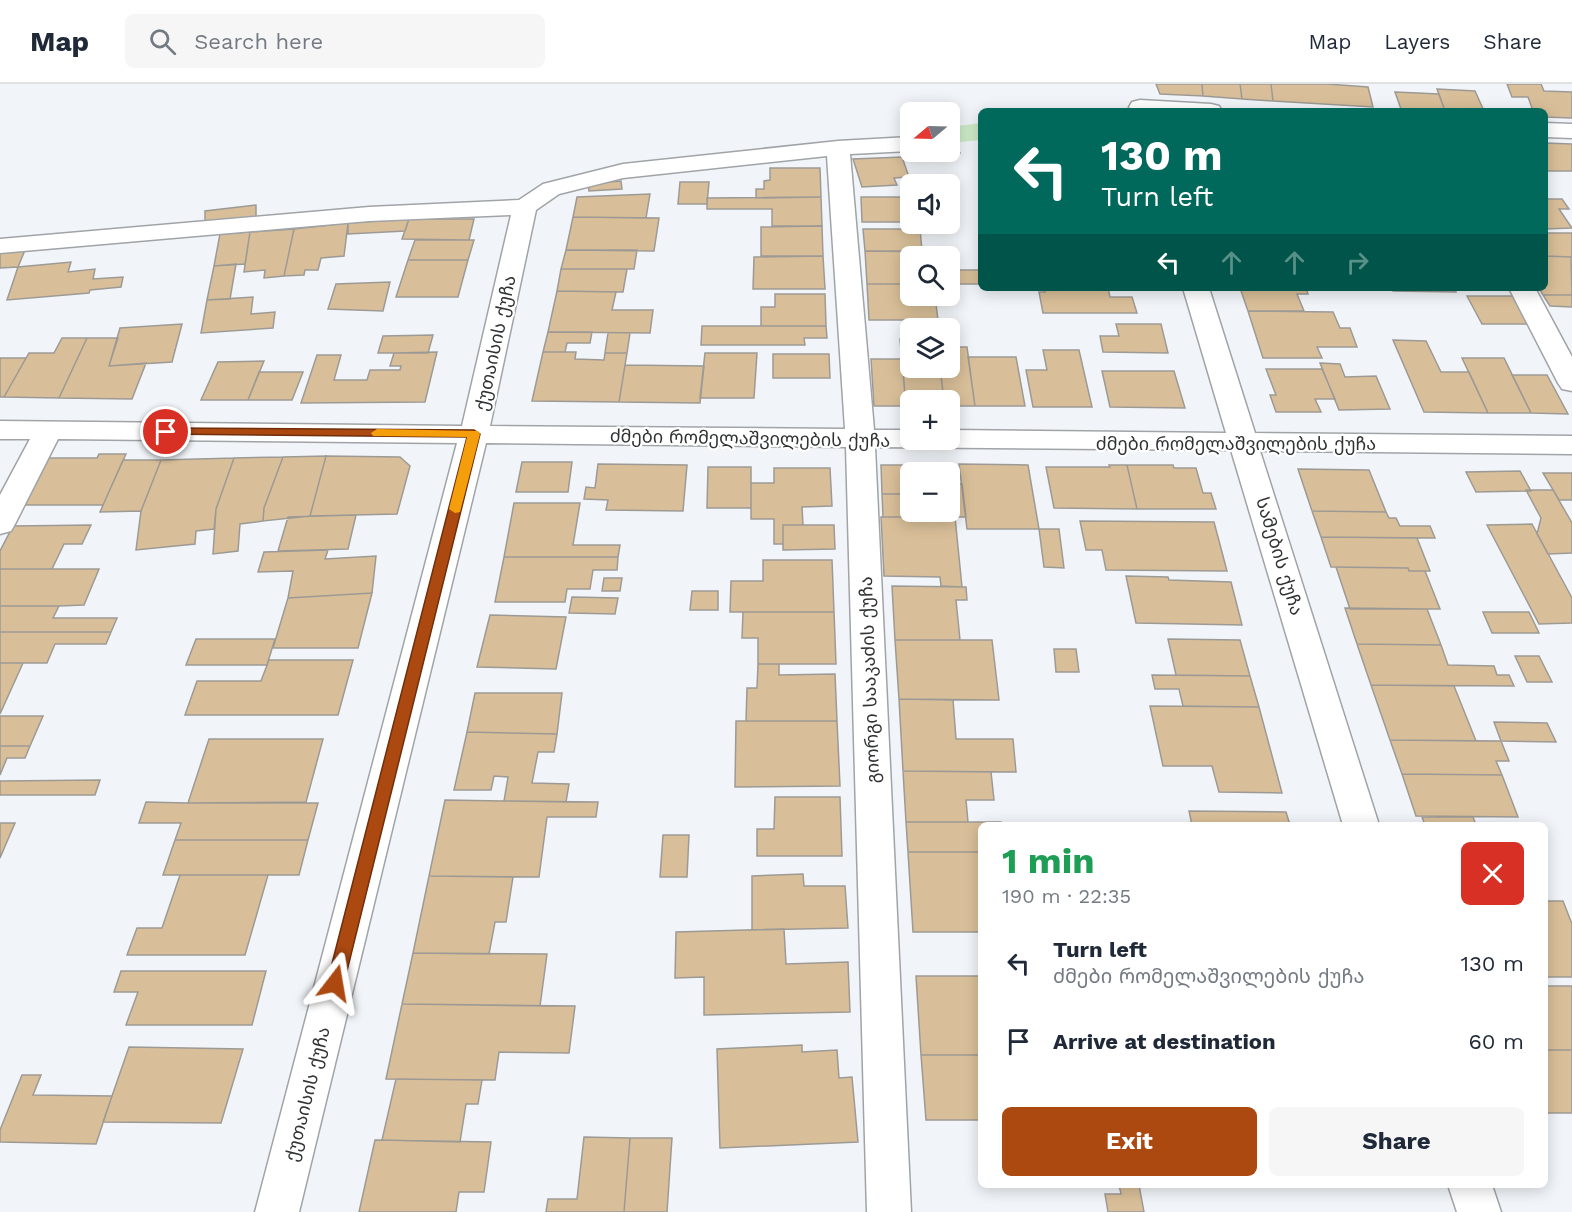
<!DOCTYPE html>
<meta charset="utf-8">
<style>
body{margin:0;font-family:"Work Sans","Noto Sans Georgian",sans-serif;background:#f6f6f7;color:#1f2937;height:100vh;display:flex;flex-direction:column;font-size:22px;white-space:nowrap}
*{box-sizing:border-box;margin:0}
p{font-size:20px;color:#747a83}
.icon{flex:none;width:33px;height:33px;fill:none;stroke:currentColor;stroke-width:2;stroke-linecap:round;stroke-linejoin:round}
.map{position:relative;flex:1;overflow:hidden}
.panel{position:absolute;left:978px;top:738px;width:570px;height:366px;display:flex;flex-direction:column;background:#fff;border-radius:9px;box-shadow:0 3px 15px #0003}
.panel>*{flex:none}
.guide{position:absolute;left:978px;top:24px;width:570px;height:183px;border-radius:9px;box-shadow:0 3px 15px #0003;background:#00695c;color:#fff;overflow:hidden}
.needle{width:39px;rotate:251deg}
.tools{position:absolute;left:900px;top:18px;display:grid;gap:12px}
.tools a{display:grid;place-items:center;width:60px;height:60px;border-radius:9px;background:#fff;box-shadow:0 3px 15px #0003;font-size:30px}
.pin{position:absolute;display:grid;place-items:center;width:51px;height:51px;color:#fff;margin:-26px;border:3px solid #fff;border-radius:50%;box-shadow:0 2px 6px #0007}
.me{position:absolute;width:66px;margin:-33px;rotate:14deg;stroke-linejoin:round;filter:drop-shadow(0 0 4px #0008)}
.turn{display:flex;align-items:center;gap:21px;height:126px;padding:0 24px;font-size:27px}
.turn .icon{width:78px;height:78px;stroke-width:2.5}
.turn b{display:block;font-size:42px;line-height:51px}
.lanes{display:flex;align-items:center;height:57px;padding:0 24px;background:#0003;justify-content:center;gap:30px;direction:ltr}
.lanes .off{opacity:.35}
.round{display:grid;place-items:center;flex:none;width:63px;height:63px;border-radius:9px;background:#f6f6f7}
.summary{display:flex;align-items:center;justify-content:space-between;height:102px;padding:0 24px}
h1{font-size:36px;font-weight:700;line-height:45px;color:#1e9e55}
.primary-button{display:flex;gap:12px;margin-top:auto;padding:12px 24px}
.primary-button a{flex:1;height:69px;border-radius:9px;background:#ac4911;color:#fff;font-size:24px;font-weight:700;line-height:69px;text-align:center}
.primary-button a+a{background:#f6f6f7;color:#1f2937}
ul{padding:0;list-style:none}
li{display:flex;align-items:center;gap:18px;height:78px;padding:0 24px}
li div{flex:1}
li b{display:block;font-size:22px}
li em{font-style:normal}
header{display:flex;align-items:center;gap:36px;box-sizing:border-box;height:84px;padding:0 30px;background:#fff;border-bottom:2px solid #e0e1e3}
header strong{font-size:28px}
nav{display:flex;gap:33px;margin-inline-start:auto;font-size:21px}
.search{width:420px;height:54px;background:#f6f6f7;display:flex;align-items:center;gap:15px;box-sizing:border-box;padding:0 21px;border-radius:9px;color:#747a83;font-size:22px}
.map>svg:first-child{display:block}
.green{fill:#cdebc8}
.building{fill:#d9bf99;stroke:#9d9a95;stroke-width:1.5}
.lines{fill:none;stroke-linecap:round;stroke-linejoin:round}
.minor-casing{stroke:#a0a4a7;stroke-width:3}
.minor{fill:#fff;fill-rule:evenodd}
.route{fill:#ac4911;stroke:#702f0b;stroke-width:1.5}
.slow{fill:#f59e0b}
.labels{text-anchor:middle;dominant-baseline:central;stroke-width:4.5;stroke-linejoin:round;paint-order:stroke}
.street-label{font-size:18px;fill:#303233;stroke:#fff}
</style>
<header>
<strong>Map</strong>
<div class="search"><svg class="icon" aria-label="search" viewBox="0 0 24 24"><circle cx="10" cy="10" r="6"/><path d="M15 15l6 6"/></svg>Search here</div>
<nav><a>Map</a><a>Layers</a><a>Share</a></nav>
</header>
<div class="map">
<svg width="1572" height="1128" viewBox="0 0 1572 1128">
<rect width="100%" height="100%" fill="#f1f5f9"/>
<path class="green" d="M981,39V56L950,59V43Z"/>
<path class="building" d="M1156,0H1202L1203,12L1160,10Z
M1202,0H1240L1242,15L1203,12Z
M1240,0H1271L1273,17L1242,15Z
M1271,0H1327L1368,3L1373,23L1273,17Z
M1507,0H1541L1544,7L1572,8V34L1545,33V27H1533L1528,13H1512Z
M1437,5L1475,7L1484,27H1445Z
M1395,8L1439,10L1445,27L1401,25Z
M1545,59L1572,60V87H1545Z
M950,60H954L960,69L919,74L916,68H950Z
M902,73L909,93L894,94L897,101L862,103L853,75Z
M770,84H820L821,113L756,114V105H764V97L770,96Z
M621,97L622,105L589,107L588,100Z
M680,98H709L707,120H678Z
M650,110L646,134L573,133L577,113Z
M821,113L822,142H772V125H707V114Z
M861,113H910V138H862Z
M1545,115H1562L1569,125H1559L1572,144L1545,145Z
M256,121V137L205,143V127Z
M573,133L659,134L654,167L566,166Z
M409,135L405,147L348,150V139Z
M409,135H474L469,156L402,155Z
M348,139L344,172L321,174L318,186H305L304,191L284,192L294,145Z
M822,142L823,172H761V143Z
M294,145L284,192L264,194L265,186L244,188L250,148Z
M863,145H920L922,167H865Z
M250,148L245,180L214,182L220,150Z
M1545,149H1572V173L1545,172Z
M415,156H474L468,176H408Z
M25,166L18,183L0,184V168Z
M566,166H637L634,185H561Z
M865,167L936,168V172H910V200H867Z
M823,172L825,205H753L754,173Z
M1545,172L1571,173L1572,211H1543L1539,204H1545Z
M408,176H468L458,213H396Z
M71,178L68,188L95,185L93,195L123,193L121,203L90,206L89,209L7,216L18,183Z
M236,180L230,215L207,216L214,182Z
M561,185H627L623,208L557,207Z
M950,186H981V200H950Z
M390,198L383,227L328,225L336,200Z
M867,200H910V212H935L938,236H869Z
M1045,204H1108L1110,213H1132L1137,229H1043L1039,208H1045Z
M1240,204H1306L1308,210H1297L1304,227H1248Z
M1392,204H1454L1456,208L1393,207Z
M557,207L616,208L612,226H653L650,249L548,248Z
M775,210H825L826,242H761V223H775Z
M1543,211H1572V223L1550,222Z
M1467,212H1517L1534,240H1482Z
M253,213L251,230L275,228L273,244L201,249L207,216Z
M1248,227L1333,228L1340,244H1350L1357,263H1317L1322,274H1263Z
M182,240L172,278L109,282L120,244Z
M1116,240H1161L1168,269L1103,268L1100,252H1119Z
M702,242H826L827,254H804L805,261H701Z
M548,248H592L590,259H567L565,268H543Z
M608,249H630L627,269H605Z
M433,251L428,269H378L383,252Z
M62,254H87L59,314L4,313L29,269H54Z
M87,254H118L109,282L146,279L132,315L59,314Z
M900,255H910V284H940L944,316H910V322H906Z
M1393,256L1426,257L1441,288H1469L1488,329L1424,328Z
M950,263H967L975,322H950V316H944L940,284H950Z
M1043,266H1079L1092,323H1033L1026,286H1047Z
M437,268L425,318L301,319L317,271H341L334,296H367L370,286H400L401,282H390L394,269Z
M543,268H576L575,275L604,276L605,269H627L619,318L532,317Z
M705,269H757L754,314H700Z
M773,270H829L830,294H773Z
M968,273H1016L1025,322H975Z
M0,274H26L4,313H0Z
M1462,274H1504L1531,329H1488Z
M871,275H902L906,322H874Z
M264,277L248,316H201L218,278Z
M1320,279L1340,280L1345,293L1376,292L1390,325L1339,326Z
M625,281L704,282L700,319L619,318Z
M1266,285H1322L1335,315H1315L1321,328H1276L1270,311H1276Z
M1102,287H1174L1185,324L1110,323Z
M259,288H303L292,316H248Z
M1512,291H1547L1568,330L1531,329Z
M99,370H126L103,421H25L49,374H97Z
M326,372L310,432L263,437L264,424L283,373Z
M326,372L400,373L410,382L397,430L310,432Z
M283,373L264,424L263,437L240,440L238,467L213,470L216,425L234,374Z
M234,374L216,425L214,445L196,447L195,460L136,466L141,427L161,376Z
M123,376H161L141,427L100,428Z
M522,378H572L568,408H516Z
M598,380L687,381L683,427L606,426L608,416L584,415L586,403L595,404Z
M959,380L1028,381L1039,445H967Z
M881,381H935L936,388H910V410H882Z
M1109,381H1127L1137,425L1054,424L1046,383H1110Z
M1127,381H1173L1174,384H1196L1203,409H1211L1216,425H1137Z
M708,383H751V424H707Z
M774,384H830L832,422L802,423L803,441H783V460H774V435H751V399H774Z
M1298,385L1369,386L1386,428L1312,427Z
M1520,387L1531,407L1476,408L1466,388Z
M1543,389H1572V416H1559Z
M950,400H962L966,433H940L939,428H950Z
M1526,406H1553L1572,439V469L1548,470L1537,450L1541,434Z
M882,410H910V428H923V433H883Z
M514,419H580L573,461H620L618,473H504Z
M1312,427L1386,428L1389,434H1396L1400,442H1430L1435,454L1321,453Z
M356,431L348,465L278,467L288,433Z
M881,433H955L962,503L941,502L940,493L884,492Z
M1080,437L1214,438L1227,487L1106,486L1102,466H1086Z
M1532,440L1572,514V539L1539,540L1487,441Z
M91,441L82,460H64L52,485H0V467L13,442Z
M783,441H834L835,465L783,466Z
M1039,445H1059L1064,484L1044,483Z
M1321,453L1417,454L1430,487H1409L1408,484L1331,483Z
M328,466L325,475L376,472L372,509L288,514L293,487L258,488L264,468Z
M504,473H618L617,486H593L590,505H567L565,518H495Z
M763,476H832L834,528H730L731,497H763Z
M1336,483L1408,484L1409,487H1425L1440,525H1350Z
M0,485H99L84,521L59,522H0Z
M1126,492L1168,493L1169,496L1231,498L1242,541L1136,539Z
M604,494H622L620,507H602Z
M892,502L966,503L967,516H956L960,556H895Z
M692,507H718V526H690Z
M372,509L358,564H273L288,514Z
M572,513L618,514L615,530L569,529Z
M0,522H59L53,534H117L111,548H0Z
M1345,524L1427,525L1441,561L1357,560Z
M743,528H834L836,580H758V554H742Z
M1483,528H1529L1539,549H1492Z
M490,531L566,533L556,585L477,583Z
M0,548H111L106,560H55L47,579H0Z
M196,555H275L267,581H186Z
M1168,555L1240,556L1250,592L1176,591Z
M895,556H992L999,616L899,615Z
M1357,560L1441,561L1448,581L1494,582L1497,591H1509L1514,602L1371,601Z
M1054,565H1076L1079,588H1056Z
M1515,572H1539L1552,598H1527Z
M269,576H353L338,631H185L197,597H261Z
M0,579H23L0,630Z
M758,580H779V591L835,590L837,637H746L747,604H757Z
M1152,591L1250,592L1259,623L1183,622L1179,605H1155Z
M1371,601L1454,602L1476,657L1390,656Z
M475,609H562L557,650L467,648Z
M899,615L953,616L956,655H1013L1016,688L903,687Z
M1150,622L1259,623L1282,709L1219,708L1212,682H1163Z
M0,632H43L30,662H0Z
M736,637H837L840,702L735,703Z
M1494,638L1547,639L1556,658L1501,657Z
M467,648L557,650L554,668H538L532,699L569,700L566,718L504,717L508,693L494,692L491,706H454Z
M209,655H323L306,718L188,719Z
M1390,656L1501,657L1509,677H1496L1502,691L1402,690Z
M0,662H30L25,674H7L0,691Z
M903,687L991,688L994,716H966L968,738H906Z
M1402,690L1502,691L1518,733L1416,732Z
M100,696L95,711H0V697Z
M775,713H840L842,772H757V745H774Z
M445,716L504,717L598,718L596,733H547L539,793L429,792Z
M146,718L188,719H318L308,756H175L181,739H139Z
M1189,727L1286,728L1290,741H1192Z
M1422,733H1473L1476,741H1425Z
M906,738H1001V741H981V768H908Z
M0,739H15L0,774Z
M663,751H689L687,793H660Z
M175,756H308L299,791H163Z
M908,768H981V848H913Z
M803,790L804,802H845L848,844L752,846V792Z
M180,791H268L245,871H127L137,844H162Z
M429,792L513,793L506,838H495L489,870L413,869Z
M1545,817H1563L1572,840V893H1545Z
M784,845L786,880L848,878L850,928L704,931V893L675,894L676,848Z
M413,869L547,870L540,922L402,920Z
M121,887H266L252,941H126L138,908H114Z
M916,892H981V971H921Z
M1545,902H1572V966H1545Z
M402,920L575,922L569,969L499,968L495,996L386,995Z
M802,961V968L837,966L839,994L852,993L858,1058L720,1064L717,965Z
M129,963L243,965L221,1039L103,1038Z
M1545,966H1572V1029H1545Z
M921,971H981V1036H926Z
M22,991H41L33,1011L112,1012L96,1060L0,1058V1046Z
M396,995L482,996L478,1020H466L460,1058L382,1056Z
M584,1053L630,1054L624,1128H546L548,1115H577Z
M630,1054H672L667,1128H624Z
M375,1056L491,1058L484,1108H459L456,1128H359Z
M1119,1101H1139L1144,1128H1108L1105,1110H1121Z"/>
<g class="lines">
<g class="minor-casing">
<path id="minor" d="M1140,16L1211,20L1219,22L1222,27H1132L1129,23L1132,18Z
M1545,39L1572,40V54L1545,53Z
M910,53V67L850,70L874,346H910V356H950V346L1226,349L1183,204H1209L1255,349L1572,352V370L1260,367L1379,741H1343L1231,366L875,363L911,1128H867L846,363L486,359L299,1128H255L457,359L58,355L15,440L11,447L0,450V411L30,355H0V337L462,342L511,131L369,137L0,169V155L369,123L519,116L543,100L623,80L838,57ZM827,72L845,345L490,342L536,126L559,110L623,94Z
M1509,204H1535L1572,273V307L1562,305L1558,299Z
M1448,1101H1492L1501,1128H1457Z"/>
</g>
<use href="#minor" class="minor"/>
</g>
<path class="route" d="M166,344L474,346L480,350L344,899L341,904L335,906L330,904L327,899L467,353L162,350L161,348Z"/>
<path class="slow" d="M377,345L478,347L480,350L460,428L455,429L449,425L467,353L373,352L371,349Z"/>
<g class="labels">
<g class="street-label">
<text transform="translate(495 259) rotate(-78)">ქუთაისის ქუჩა</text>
<text transform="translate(750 354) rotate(1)">ძმები რომელაშვილების ქუჩა</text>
<text x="1236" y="359">ძმები რომელაშვილების ქუჩა</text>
<text transform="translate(1280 472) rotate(73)">სამების ქუჩა</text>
<text transform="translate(869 596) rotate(-92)">გიორგი სააკაძის ქუჩა</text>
<text transform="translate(307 1010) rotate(-76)">ქუთაისის ქუჩა</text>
</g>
</g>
</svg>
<div class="tools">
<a><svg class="needle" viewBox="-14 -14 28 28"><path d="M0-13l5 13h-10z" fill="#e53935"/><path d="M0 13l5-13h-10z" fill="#747a83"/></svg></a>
<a><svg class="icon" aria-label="sound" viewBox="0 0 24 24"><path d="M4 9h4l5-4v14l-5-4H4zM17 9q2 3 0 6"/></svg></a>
<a><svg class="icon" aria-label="search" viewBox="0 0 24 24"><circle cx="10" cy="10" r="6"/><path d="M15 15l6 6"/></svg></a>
<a><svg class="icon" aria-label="layers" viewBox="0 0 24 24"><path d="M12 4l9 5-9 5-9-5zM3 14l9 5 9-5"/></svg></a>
<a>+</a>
<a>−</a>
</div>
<div class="pin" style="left:166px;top:348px;background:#d93025"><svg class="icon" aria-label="arrive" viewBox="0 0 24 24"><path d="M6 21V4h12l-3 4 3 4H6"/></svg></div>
<svg class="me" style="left:335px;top:899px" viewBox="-20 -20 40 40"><path d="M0-17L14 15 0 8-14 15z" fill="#ac4911" stroke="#fff" stroke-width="4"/></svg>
<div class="guide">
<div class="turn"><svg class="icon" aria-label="left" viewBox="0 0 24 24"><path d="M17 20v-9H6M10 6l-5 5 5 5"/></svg><div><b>130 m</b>Turn left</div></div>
<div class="lanes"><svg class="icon" aria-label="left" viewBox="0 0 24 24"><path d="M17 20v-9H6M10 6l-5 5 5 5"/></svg><svg class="icon off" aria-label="ahead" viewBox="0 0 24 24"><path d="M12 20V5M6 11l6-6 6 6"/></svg><svg class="icon off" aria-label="ahead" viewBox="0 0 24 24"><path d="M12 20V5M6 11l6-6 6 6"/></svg><svg class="icon off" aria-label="right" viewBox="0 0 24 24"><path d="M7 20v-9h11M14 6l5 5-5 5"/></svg></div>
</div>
<section class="panel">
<div class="summary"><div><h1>1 min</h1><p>190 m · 22:35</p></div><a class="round" style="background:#d93025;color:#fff"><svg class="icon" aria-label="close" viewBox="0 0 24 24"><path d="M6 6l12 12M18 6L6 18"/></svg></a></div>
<ul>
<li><svg class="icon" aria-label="left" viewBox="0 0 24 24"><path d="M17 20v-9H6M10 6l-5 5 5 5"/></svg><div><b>Turn left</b><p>ძმები რომელაშვილების ქუჩა</p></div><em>130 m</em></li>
<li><svg class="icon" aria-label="arrive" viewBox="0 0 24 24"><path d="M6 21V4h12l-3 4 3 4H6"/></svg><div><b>Arrive at destination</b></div><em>60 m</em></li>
</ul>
<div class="primary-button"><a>Exit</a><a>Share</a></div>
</section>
</div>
